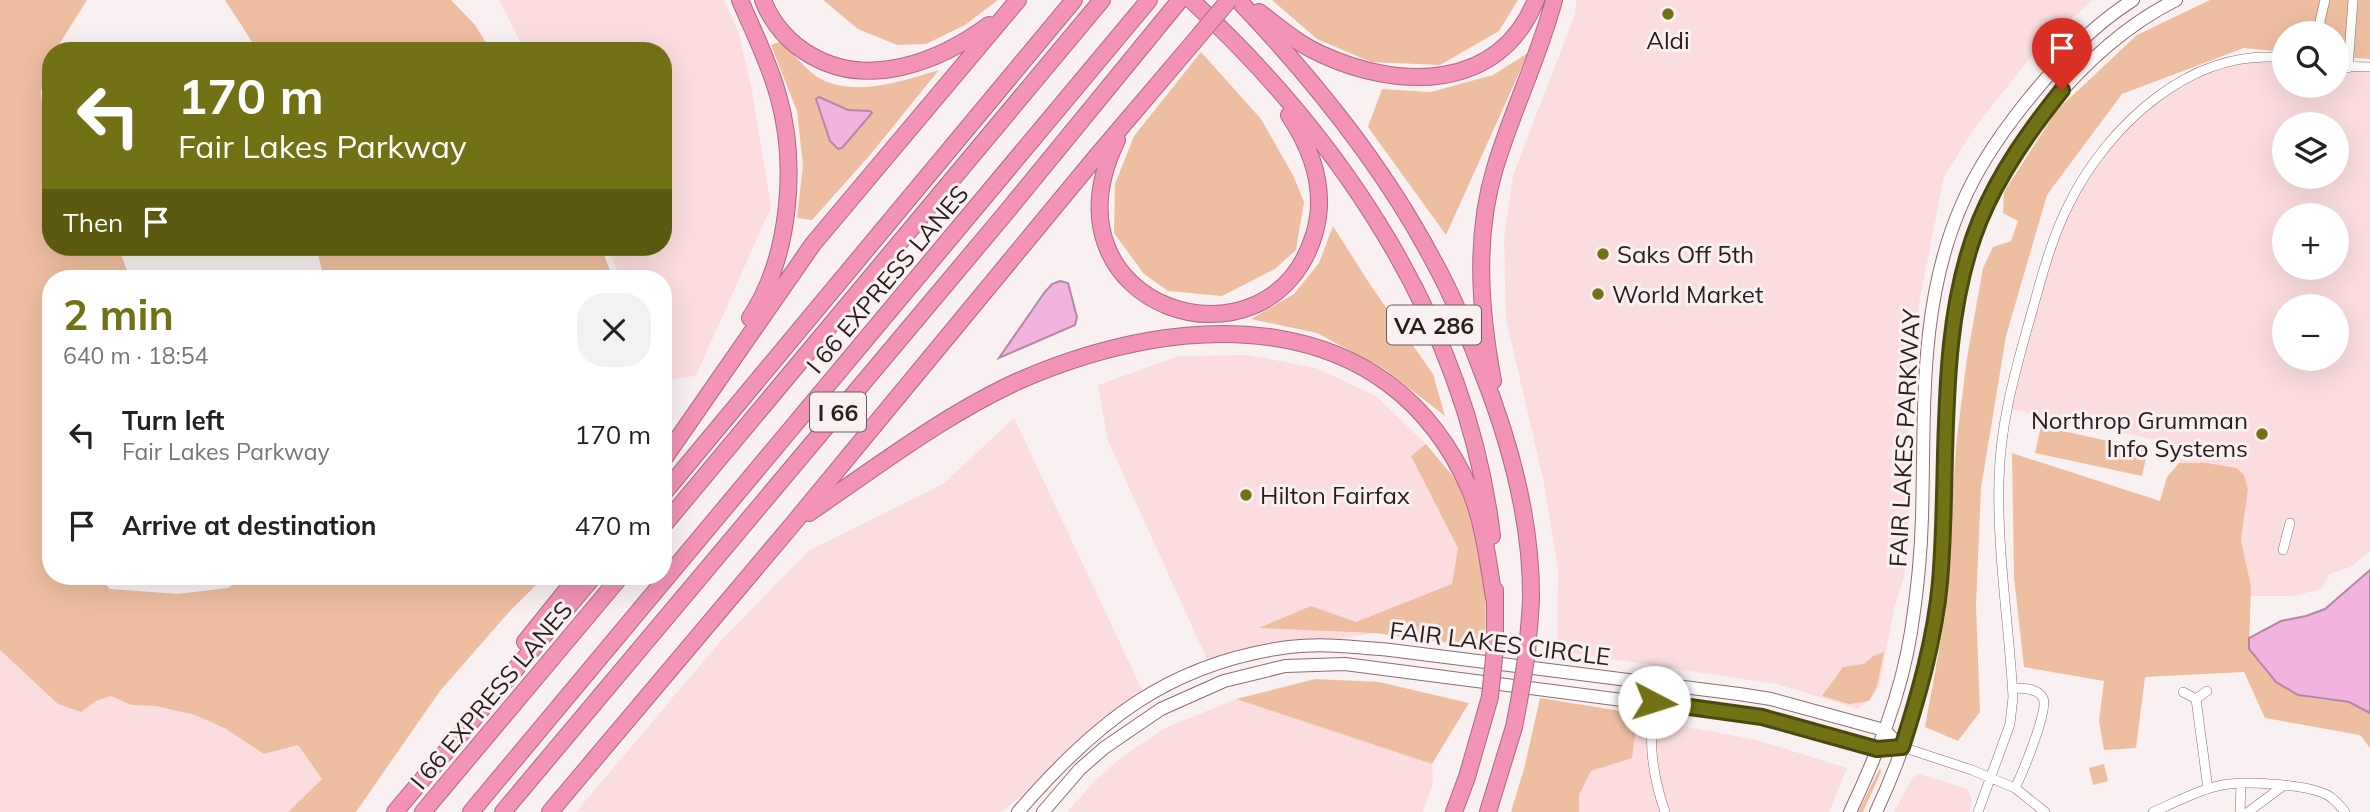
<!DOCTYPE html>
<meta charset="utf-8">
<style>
body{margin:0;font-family:Mulish,sans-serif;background:#f2f2f2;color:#222;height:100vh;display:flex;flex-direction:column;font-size:26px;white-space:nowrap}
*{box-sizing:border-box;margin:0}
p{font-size:23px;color:#767676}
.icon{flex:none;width:38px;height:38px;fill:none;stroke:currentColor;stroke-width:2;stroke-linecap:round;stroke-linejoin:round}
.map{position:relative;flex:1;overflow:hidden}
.drawer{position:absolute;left:42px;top:270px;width:630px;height:315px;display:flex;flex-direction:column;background:#fff;border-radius:28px;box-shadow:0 7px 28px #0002}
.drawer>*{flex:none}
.banner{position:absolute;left:42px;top:42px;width:630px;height:214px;border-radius:28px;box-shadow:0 7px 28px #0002;background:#727115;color:#fff;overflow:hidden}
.tools{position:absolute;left:2272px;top:21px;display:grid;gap:14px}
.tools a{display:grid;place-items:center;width:77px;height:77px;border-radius:50%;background:#fff;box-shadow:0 7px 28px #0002;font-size:35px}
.pin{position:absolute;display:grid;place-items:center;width:60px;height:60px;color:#fff;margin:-72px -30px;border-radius:50% 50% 50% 0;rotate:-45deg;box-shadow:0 0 7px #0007}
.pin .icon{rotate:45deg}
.me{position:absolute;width:77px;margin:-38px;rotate:95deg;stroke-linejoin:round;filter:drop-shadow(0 0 5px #0008)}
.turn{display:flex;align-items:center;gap:24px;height:147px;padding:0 21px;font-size:32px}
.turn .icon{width:91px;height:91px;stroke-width:2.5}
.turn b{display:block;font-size:49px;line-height:60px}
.then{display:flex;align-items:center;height:66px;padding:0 21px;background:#0003;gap:14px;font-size:26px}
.round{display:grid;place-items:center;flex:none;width:74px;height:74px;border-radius:28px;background:#f2f2f2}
.headline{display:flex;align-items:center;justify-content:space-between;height:119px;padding:0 21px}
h1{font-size:42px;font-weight:700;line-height:52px;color:#727115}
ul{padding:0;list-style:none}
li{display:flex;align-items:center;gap:21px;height:91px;padding:0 21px}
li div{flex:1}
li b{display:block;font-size:26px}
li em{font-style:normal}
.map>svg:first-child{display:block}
.built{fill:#fcdddf;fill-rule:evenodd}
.green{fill:#eebea1}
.water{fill:#f0b4de;stroke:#b587a4;stroke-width:2}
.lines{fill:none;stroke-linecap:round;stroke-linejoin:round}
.street-casing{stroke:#8f6b6d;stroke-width:10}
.secondary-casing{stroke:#8f6b6d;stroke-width:14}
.highway-casing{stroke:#ad6a81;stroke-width:18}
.street{stroke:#fff;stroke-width:9}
.secondary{stroke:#fff;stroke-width:12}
.highway{stroke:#f393b7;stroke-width:16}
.highway-bridge-casing{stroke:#ad6a81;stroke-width:18;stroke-linecap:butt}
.highway-bridge{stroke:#f393b7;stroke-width:16}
.route-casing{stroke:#4a490e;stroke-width:18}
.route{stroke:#727115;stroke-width:12}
.poi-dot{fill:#727115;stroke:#f9f1f1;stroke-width:2.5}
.labels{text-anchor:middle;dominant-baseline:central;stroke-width:6;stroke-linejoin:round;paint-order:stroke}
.shield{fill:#f9f1f1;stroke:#695d5d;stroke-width:2}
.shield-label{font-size:23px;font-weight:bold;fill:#2b1d1e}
.poi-label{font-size:24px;fill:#2b1d1e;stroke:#f9f1f1;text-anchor:start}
.street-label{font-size:24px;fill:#2b1d1e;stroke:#f9f1f1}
</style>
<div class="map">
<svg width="2370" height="812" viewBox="0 0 2370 812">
<rect width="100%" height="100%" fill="#f9f1f1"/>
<path class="built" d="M499,0H724L739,34L752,90L771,207L696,376L672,379L663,365V278H619L608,247H663V51H525Z
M1576,0H2092L2030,58L1976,126L1944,177L1920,298L1908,392L1909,512L1904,577L1894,609L1879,687L1871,699L1858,709L1776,684L1557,651L1558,570L1543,479L1506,319L1504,238L1513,175L1575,14Z
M2284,58V86H2336V66L2370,67V551L2351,567L2329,574L2322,589L2293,596H2249L2251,586L2241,540L2248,490L2206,463H2179L2185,446L2006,408L2053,244L2100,154L2170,89L2219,65ZM2284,124H2336V177H2284ZM2284,215H2336V268H2284ZM2284,306H2336V359H2284Z
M1248,355L1316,368L1376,396L1426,444L1458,548L1452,584L1375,633L1289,647L1210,666L1108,441L1098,385L1179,356Z
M1014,418L1145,696L1001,812H576L725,636L810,550L943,484Z
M0,650L31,679L81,712L96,701L111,696L131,705L156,706L195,715L226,729L264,754L298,745L322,779L288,812H0Z
M1236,699L1432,764L1433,784L1423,812H1067L1094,782L1120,758L1165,728Z
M1637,722L1676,725L1757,740L1847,768L1829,812H1579V795L1591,771L1632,757Z
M1919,774L1968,789L1972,801L1969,812H1894L1913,777Z"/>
<path class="green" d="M0,0H87L55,51H51V63L41,92L44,124L51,144V247H118L130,278H51V576H98L110,589L178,594L228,588L247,576H545L509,612L440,691L356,812H288L322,779L298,745L264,754L226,729L195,715L156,706L131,705L111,696L96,701L81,712L58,704L0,650Z
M225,0H451L475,25L491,51H258Z
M823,0H998L965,25L926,44L897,45L858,29Z
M1272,0H1518L1499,31L1440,65L1371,62L1317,39Z
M2210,0H2370V59L2336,56V33H2284V52L2244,48L2122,94L2047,195L2006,336L1981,488L1976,605L1980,712L1958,741L1925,727L1945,617L1956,446L1967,358L1983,268L1993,247L2011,241L2018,221L2003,213L2004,192L2057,110L2137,35Z
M781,41C792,52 803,67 816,76C850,99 903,81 939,70L870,155L812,220L797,218L803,165L797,111L771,45Z
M1201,52L1261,119L1293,175L1304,202L1296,250L1275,269L1222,296L1168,291L1144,274L1114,233L1115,184L1134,136Z
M1528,53L1446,235L1368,127L1382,89L1431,92L1493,75Z
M1333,226L1371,286L1433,374L1445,416L1383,368L1317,333L1251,319L1294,294L1319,263Z
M316,247H601L613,278H324Z
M663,384C676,400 674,412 663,429Z
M2041,426L2148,450L2142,476L2035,453Z
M1426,444L1461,486L1475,533L1486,582L1485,648L1375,633L1259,628L1311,606L1356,622L1452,584L1458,548L1411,456Z
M2012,453L2160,501L2167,477L2179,463H2206L2237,468L2244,475L2248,490L2241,540L2251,586L2249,649C2262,667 2275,685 2297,694C2321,704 2348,696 2370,713V748L2360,735L2265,718L2244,672L2145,677L2136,748L2104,750L2099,721L2104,681L2024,667L2014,577Z
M1884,652L1877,686L1869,701L1849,704L1822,696L1843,667L1864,664L1873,656Z
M1315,679L1379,682L1469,703L1432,764L1236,699Z
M1540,698L1615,710L1635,717L1637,722L1632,758L1591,771L1579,795V812H1511L1525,765Z
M2104,764L2108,781L2093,785L2089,768Z
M1880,768L1881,772L1863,812H1858Z"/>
<path class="water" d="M819,97L848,110L870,111L872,113L842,148L838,149L830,141L816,99Z
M1060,281L1068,283L1077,317L1075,325L999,358L1044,293L1052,284Z
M2370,570V713L2349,702L2298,695L2276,682L2249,649V638L2281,621L2306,616L2325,609Z"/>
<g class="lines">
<g class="street-casing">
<path id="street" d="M2321,33L2320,21L2325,0
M2336,66L2370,67
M2348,68L2353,0
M2283,550L2290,523
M1658,682C1648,731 1649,765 1665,812
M2013,688C2022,688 2038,688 2043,698C2049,710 2022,774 2015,788
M2183,692L2196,699
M2196,699L2208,789
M2196,699L2207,691
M1902,747L1972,770L2015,788L2045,812
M1978,812L2010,724L2013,697C2009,624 1997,552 1999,480C2000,428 2013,379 2027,329C2039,288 2049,243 2069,204C2107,127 2191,47 2284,58
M2153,812C2177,802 2203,787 2229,784C2249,781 2301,785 2320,792C2331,795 2338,803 2345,812
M2240,812L2241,784
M2248,812L2283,786"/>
</g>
<g class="secondary-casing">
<path id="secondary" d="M1018,812C1095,723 1168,663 1289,647C1323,643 1357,647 1390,650L1739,694L1771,699L1884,730L1902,747
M1043,812L1080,769L1104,748L1161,709L1224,681L1285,666L1345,664L1622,700L1679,704L1776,720L1877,749L1902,747
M1850,812C1877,755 1901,695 1911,632C1917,594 1921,555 1922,517C1925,412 1918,303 1962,204C1977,169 2000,135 2023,106C2055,66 2090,27 2133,0
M1876,812C1909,742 1932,661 1940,583C1949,492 1940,399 1956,308C1970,233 2002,164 2051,104C2084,63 2129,23 2176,0"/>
</g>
<g class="highway-casing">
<path id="highway" d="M740,0C753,31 769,62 778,95C798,164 790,258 750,318
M763,0C772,24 790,44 812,56C870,89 940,61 989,25
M1191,0C1344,141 1467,326 1492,536
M1238,0C1313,79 1383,165 1434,262C1453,296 1467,332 1481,369C1509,439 1531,518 1531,595C1531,614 1528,634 1527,653
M1259,12C1279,27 1298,44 1321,54C1398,90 1499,92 1536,0
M1117,140C1035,309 1269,382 1314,235C1327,193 1313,151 1289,115
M1493,381C1480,311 1474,237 1495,168C1512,111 1539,57 1554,0
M663,460L813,244L1018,0
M663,494L1074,0
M809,513C877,467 948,412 1023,379C1184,309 1389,303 1470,490C1484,524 1488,562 1494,598
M663,526L1102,0
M525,642L578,576
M1495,648V590
M395,812L594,576
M423,812L621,576
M471,812L1149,0
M503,812L1004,215L1180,0
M550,812L792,525L1095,158L1192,44
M1454,812L1467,777L1490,697
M1488,812L1514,727L1519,701"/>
</g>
<use href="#street" class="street"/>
<use href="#secondary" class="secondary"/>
<use href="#highway" class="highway"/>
<g class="highway-bridge-casing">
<path id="highway-bridge" d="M1192,44L1229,0
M1490,697L1495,648
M1519,701L1527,653"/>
</g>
<use href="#highway-bridge" class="highway-bridge"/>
</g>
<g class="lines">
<g class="route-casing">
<path id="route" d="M1654,702L1762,717L1877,749L1902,747C1919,694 1935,638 1940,582C1950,466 1935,329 1980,220C2000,172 2030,130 2062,90"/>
</g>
<use href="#route" class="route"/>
</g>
<g class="poi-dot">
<circle cx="1668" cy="14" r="7"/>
<circle cx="1603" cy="254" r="7"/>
<circle cx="1598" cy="294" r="7"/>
<circle cx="2262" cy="434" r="7"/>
<circle cx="1246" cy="495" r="7"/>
</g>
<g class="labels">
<g class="shield">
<rect x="1387" y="305.5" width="94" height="39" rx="5"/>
<rect x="810" y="392.5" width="56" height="39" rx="5"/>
</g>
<g class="shield-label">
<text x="1434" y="325">VA 286</text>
<text x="838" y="412">I 66</text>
</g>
<g class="poi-label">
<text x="1668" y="40" text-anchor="middle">Aldi</text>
<text x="1617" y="254">Saks Off 5th</text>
<text x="1612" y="294">World Market</text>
<text x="2248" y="420" text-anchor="end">Northrop Grumman<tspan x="2248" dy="28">Info Systems</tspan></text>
<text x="1260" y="495">Hilton Fairfax</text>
</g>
<g class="street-label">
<text transform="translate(887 279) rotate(-50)">I 66 EXPRESS LANES</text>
<text transform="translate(1904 438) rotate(-87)">FAIR LAKES PARKWAY</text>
<text transform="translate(1500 643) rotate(7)">FAIR LAKES CIRCLE</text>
<text transform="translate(491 695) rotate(-50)">I 66 EXPRESS LANES</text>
</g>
</g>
</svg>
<div class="tools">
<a><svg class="icon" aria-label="search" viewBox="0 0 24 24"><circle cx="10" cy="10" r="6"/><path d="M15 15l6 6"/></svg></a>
<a><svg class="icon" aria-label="layers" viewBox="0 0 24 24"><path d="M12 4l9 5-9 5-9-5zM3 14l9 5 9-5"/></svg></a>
<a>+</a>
<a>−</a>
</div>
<div class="pin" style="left:2062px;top:90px;background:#d93025"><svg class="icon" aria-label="arrive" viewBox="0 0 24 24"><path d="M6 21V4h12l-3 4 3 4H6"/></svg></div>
<svg class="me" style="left:1654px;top:702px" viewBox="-20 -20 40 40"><circle r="19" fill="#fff"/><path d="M0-13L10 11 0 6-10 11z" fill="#727115"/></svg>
<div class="banner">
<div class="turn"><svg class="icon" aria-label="left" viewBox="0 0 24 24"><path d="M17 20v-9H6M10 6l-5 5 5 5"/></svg><div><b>170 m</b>Fair Lakes Parkway</div></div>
<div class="then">Then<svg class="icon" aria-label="arrive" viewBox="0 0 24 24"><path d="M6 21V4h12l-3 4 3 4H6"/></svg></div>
</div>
<section class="drawer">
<div class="headline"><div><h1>2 min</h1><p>640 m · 18:54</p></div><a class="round"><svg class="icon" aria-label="close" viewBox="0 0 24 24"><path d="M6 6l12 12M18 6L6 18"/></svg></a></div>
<ul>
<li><svg class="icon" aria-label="left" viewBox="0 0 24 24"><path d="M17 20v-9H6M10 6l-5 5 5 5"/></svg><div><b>Turn left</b><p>Fair Lakes Parkway</p></div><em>170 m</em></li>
<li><svg class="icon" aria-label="arrive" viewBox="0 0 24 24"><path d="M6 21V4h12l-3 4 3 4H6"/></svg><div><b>Arrive at destination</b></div><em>470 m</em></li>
</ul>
</section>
</div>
